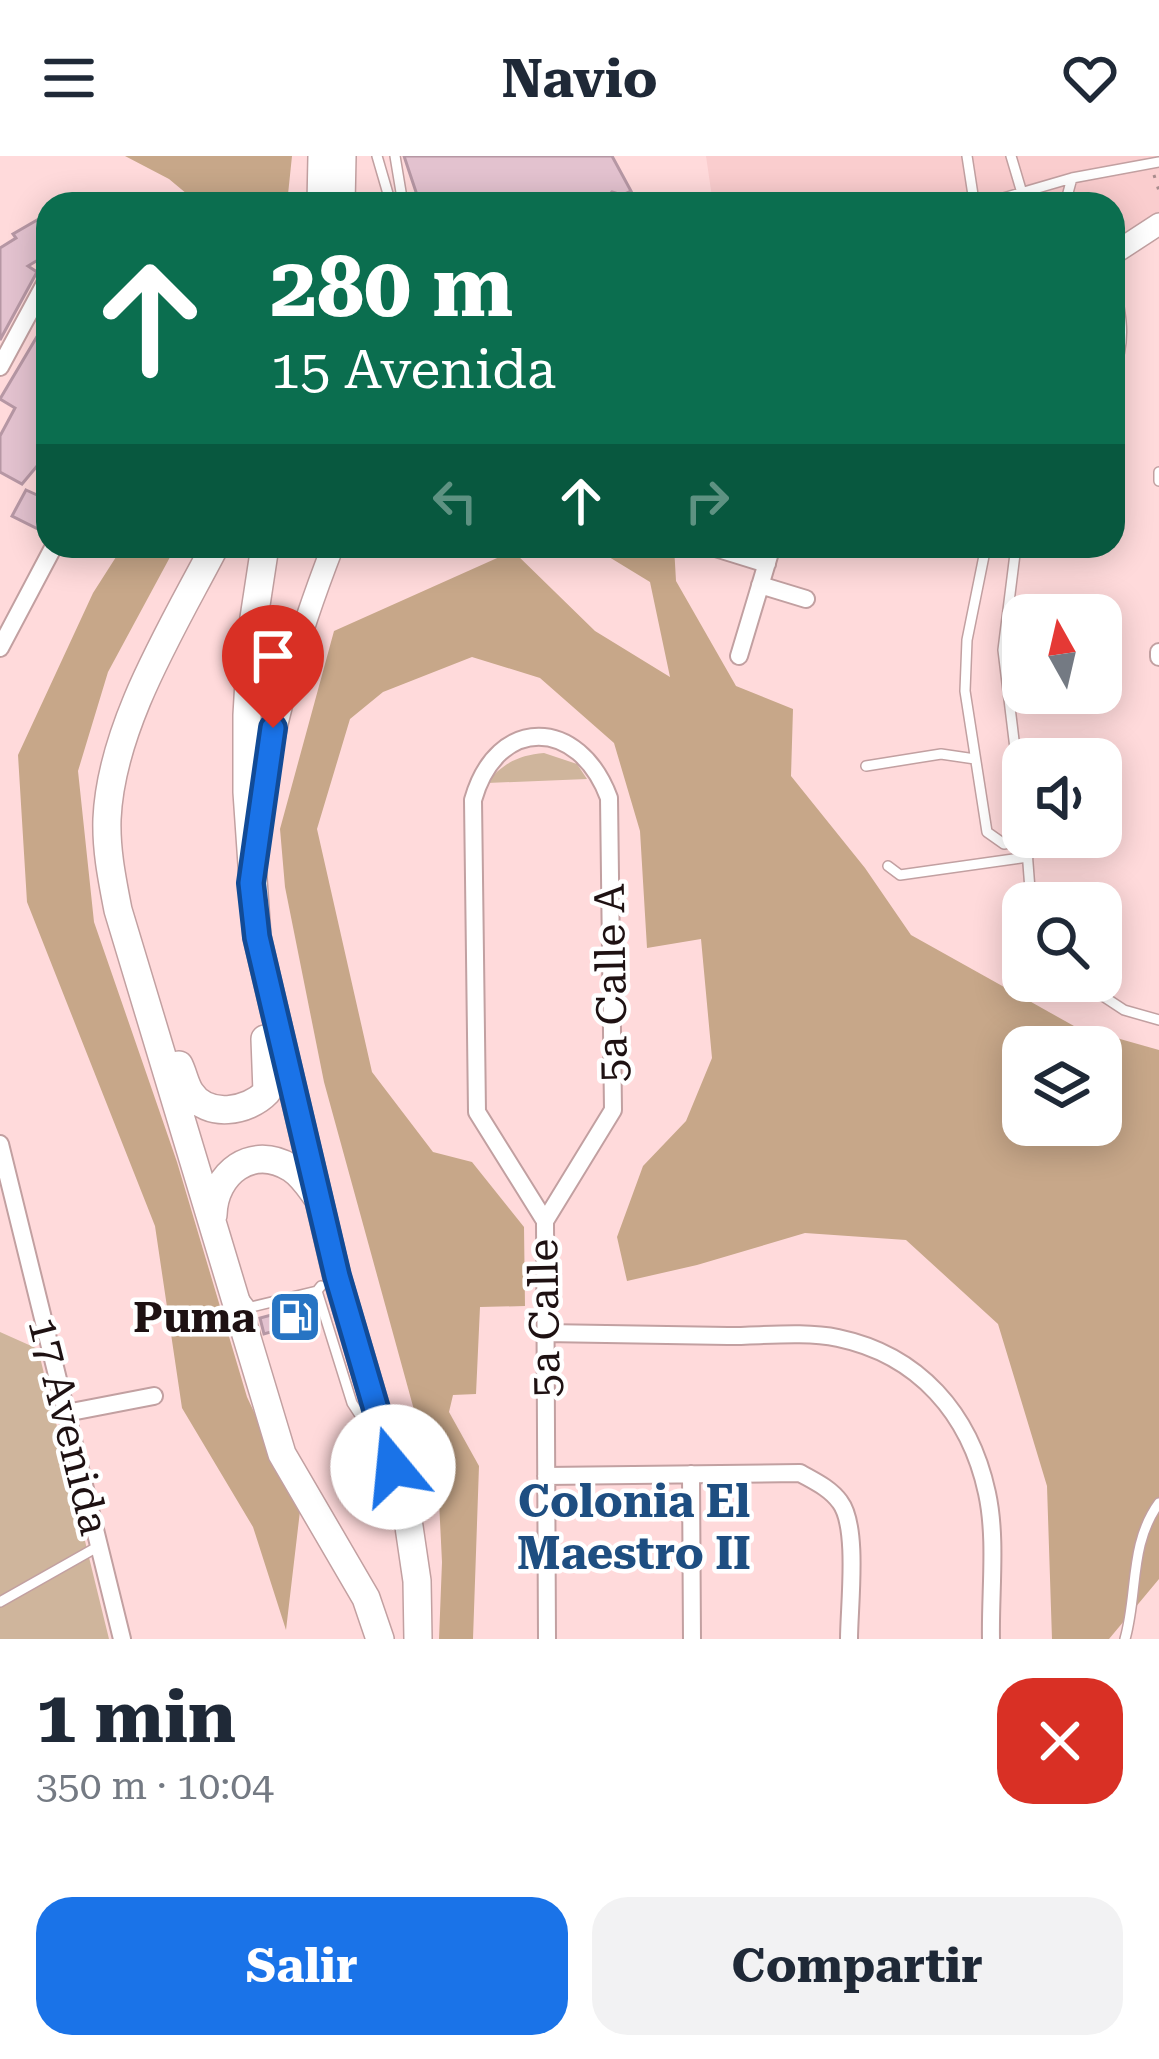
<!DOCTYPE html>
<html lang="es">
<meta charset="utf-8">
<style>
body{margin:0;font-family:"Roboto Serif",serif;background:#f2f2f3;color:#1f2937;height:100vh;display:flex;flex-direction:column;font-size:45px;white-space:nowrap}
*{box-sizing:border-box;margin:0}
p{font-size:39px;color:#747a83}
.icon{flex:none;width:66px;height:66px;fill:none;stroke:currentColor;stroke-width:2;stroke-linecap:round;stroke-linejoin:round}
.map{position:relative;height:1483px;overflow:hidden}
.drawer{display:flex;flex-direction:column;background:#fff;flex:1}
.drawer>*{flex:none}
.guide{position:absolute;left:36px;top:36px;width:1089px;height:366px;border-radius:36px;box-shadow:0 6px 30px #0003;background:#0b6e4f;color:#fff;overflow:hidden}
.needle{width:78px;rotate:352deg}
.controls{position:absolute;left:1002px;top:438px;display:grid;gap:24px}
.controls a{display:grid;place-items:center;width:120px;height:120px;border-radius:24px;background:#fff;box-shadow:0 6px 30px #0003;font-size:60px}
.pin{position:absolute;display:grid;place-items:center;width:102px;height:102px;color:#fff;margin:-123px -51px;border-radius:50% 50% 50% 0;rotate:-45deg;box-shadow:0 0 12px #0007}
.pin .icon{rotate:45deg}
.me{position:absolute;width:132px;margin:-66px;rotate:343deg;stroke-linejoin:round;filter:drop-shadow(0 0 9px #0008)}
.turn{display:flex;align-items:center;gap:42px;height:252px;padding:0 36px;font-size:54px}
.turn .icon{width:156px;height:156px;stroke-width:2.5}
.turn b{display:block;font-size:84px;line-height:102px}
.lanes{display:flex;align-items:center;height:114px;padding:0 36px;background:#0003;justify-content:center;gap:60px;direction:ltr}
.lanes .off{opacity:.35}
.round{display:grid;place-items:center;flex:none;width:126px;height:126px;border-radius:36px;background:#f2f2f3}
.headline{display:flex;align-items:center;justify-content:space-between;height:204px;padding:0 36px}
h1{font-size:72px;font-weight:700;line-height:90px}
.cta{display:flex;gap:24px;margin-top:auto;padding:24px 36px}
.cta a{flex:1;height:138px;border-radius:36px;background:#1a73e8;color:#fff;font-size:48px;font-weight:700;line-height:138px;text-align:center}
.cta a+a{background:#f2f2f3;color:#1f2937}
header{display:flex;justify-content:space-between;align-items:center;height:156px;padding:0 36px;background:#fff;font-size:54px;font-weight:700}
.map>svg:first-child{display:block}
.built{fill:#facdce}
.green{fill:#cfb59c}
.forest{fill:#c7a789;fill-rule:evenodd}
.building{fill:#e3c2cf;stroke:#b697a4;stroke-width:3}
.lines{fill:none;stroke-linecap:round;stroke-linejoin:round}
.service-casing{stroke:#c2a0a1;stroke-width:12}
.minor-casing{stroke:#c2a0a1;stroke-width:20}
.tertiary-casing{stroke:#c2a0a1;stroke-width:24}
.primary-casing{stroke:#c2a0a1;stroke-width:30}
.path{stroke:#a88c8d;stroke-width:3;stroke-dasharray:3 9;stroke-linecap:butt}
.service{stroke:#fff;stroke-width:9}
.minor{stroke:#fff;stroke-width:16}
.tertiary{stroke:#fff;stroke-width:21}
.primary{stroke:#fff;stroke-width:27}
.route-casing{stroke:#114b97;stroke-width:30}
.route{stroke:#1a73e8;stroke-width:21}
.labels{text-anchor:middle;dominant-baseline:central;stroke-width:9;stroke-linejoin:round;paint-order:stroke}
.street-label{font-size:42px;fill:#1e1112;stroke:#fff}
.poi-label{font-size:42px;font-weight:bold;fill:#1e1112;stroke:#fff;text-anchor:end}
.neighbourhood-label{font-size:45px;font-weight:bold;fill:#1e4e81;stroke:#fff}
</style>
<header><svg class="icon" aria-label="menu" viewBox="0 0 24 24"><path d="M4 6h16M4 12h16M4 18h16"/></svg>Navio<svg class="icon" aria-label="heart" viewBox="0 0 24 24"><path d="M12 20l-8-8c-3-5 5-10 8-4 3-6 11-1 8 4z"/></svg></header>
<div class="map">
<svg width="1159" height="1483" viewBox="0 0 1159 1483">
<rect width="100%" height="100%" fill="#ffdadb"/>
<path class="built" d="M706,0H1159V57L1113,83V48H713Z"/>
<path class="green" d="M544,597L577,608L587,623L487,627C502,607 520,599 544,597Z
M0,1176L38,1193L109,1483H0Z"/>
<path class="forest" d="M125,0H292L287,48H199L169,23Z
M123,390H176L108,516L78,615L94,766L177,1006L247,1241L300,1355L286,1474L253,1371L182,1252L155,1070L27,746L18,599L93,437Z
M591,390H674L676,425L736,530L793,553L791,620L865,712L911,779L1074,870L1159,894V1423L1109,1483H1052L1047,1330L998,1168L906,1084L805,1077L697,1109L627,1125L617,1081L643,1010L686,965L712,902L701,783L647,792L640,675L614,587L540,522L472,501L383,536L350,563L317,673L372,916L433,996L472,1006L524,1071L525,1150L480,1151L476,1238L453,1239L449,1256L479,1310L473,1483H439L442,1406L439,1345L324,926L285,731L280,673L334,475L513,395L595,475L670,521L650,426ZM1023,891H1101V969H1023Z"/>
<path class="building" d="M404,0H612L631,35L622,39L612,36L599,48H420Z
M44,60L48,67V98L28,110L37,116L0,184V92L16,82L13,78Z
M48,162V276L41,289L48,294V307L37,310L22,328L0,316V280L15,252L0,243Z
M26,334L48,344V361L40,374L12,360Z
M312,1148L316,1163L264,1178L260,1162Z"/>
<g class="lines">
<g class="service-casing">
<path id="service" d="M377,0L391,48
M395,0L403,48
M967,0L973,39L983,48
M1011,0L1022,37
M615,44L617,48
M983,48L1072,22L1159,6
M1065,48L1072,22
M1113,121C1120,153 1128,185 1113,215
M1159,316V325
M986,390L967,484L965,535L987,676L1004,688L1027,684
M1016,390L1003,494L1023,658
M866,610L941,598L975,603
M1026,681L1031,747
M888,710L900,719L1028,701
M1080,825L1124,854L1159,864
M317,1135L352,1247L371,1276
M244,1142L251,1151L317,1135L321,1130
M0,1446L99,1390
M1125,1483C1138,1437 1129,1388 1159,1347"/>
</g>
<g class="minor-casing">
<path id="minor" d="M0,211L48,122
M709,390L767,408
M760,429L806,443
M0,492L54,390
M1159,496V501
M739,500L772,390
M0,988L122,1483
M545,1065L613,954L609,642C579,561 497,559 473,644L477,956L545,1065L547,1483
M545,1177C606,1178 667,1179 728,1180C763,1180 804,1175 838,1182C919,1199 970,1258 987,1337C997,1383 990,1436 991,1483
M66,1257L154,1240
M691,1318L692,1483
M546,1320L800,1317C814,1325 830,1332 840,1346C859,1371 849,1450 849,1483"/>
</g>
<g class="tertiary-casing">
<path id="tertiary" d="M1113,98L1159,68
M259,673C271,571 296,485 333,390"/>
</g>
<g class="primary-casing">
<path id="primary" d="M321,48L322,0
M341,48L342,0
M215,390C173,471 111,570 107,663C106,694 112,723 118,754L282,1298L366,1442L380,1483
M265,390L252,475L247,559V636L257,781L337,1121L407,1357L417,1425L418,1483
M179,909C183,917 185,928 190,936C207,963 248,956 267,936L265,883
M213,1059C214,1017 252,988 291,1012C302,1019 309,1030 317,1041"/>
</g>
<path class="path" d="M1154,19L1159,35"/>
<use href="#service" class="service"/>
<use href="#minor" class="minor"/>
<use href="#tertiary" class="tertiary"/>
<use href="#primary" class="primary"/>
</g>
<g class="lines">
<g class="route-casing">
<path id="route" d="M273,572L251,727L257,781L337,1120L393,1311"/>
</g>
<use href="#route" class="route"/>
</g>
<defs>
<g id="fuel-square" transform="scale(2.7)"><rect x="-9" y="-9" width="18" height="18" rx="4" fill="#2774c3" stroke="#fff"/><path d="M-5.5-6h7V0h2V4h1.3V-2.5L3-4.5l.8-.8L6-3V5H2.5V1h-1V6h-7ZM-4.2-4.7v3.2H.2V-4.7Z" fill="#fff"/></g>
</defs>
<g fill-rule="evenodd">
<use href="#fuel-square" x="295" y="1161"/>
</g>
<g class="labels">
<g class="street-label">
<text transform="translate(611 827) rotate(-91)">5a Calle A</text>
<text transform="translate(544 1162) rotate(-91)">5a Calle</text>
<text transform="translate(69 1270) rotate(76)">17 Avenida</text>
</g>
<g class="poi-label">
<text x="256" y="1161">Puma</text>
</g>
<g class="neighbourhood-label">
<text x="634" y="1345">Colonia El<tspan x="634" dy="52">Maestro II</tspan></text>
</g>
</g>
</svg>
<div class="controls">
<a><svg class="needle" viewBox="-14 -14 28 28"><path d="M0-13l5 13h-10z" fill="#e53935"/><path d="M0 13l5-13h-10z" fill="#747a83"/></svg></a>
<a><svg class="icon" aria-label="sound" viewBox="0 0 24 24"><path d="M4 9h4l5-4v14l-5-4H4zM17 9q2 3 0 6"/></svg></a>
<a><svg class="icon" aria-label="search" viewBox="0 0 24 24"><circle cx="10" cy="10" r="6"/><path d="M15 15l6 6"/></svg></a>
<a><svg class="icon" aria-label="layers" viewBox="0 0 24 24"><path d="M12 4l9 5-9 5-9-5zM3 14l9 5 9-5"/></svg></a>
</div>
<div class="pin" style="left:273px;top:572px;background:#d93025"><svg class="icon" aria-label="arrive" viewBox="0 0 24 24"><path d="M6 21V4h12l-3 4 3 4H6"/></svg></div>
<svg class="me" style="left:393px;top:1311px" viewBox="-20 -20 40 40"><circle r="19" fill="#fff"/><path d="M0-13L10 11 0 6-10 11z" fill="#1a73e8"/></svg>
<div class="guide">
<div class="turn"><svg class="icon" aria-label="ahead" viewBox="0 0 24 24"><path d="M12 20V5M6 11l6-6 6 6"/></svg><div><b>280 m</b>15 Avenida</div></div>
<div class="lanes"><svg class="icon off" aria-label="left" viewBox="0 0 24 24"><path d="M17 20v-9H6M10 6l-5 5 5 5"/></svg><svg class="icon" aria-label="ahead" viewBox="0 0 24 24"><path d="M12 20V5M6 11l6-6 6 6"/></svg><svg class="icon off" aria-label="right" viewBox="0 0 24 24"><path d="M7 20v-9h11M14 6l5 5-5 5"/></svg></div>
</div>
</div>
<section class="drawer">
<div class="headline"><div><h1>1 min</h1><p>350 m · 10:04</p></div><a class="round" style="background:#d93025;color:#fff"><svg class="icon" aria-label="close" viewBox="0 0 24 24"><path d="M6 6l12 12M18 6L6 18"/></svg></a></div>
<div class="cta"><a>Salir</a><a>Compartir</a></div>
</section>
